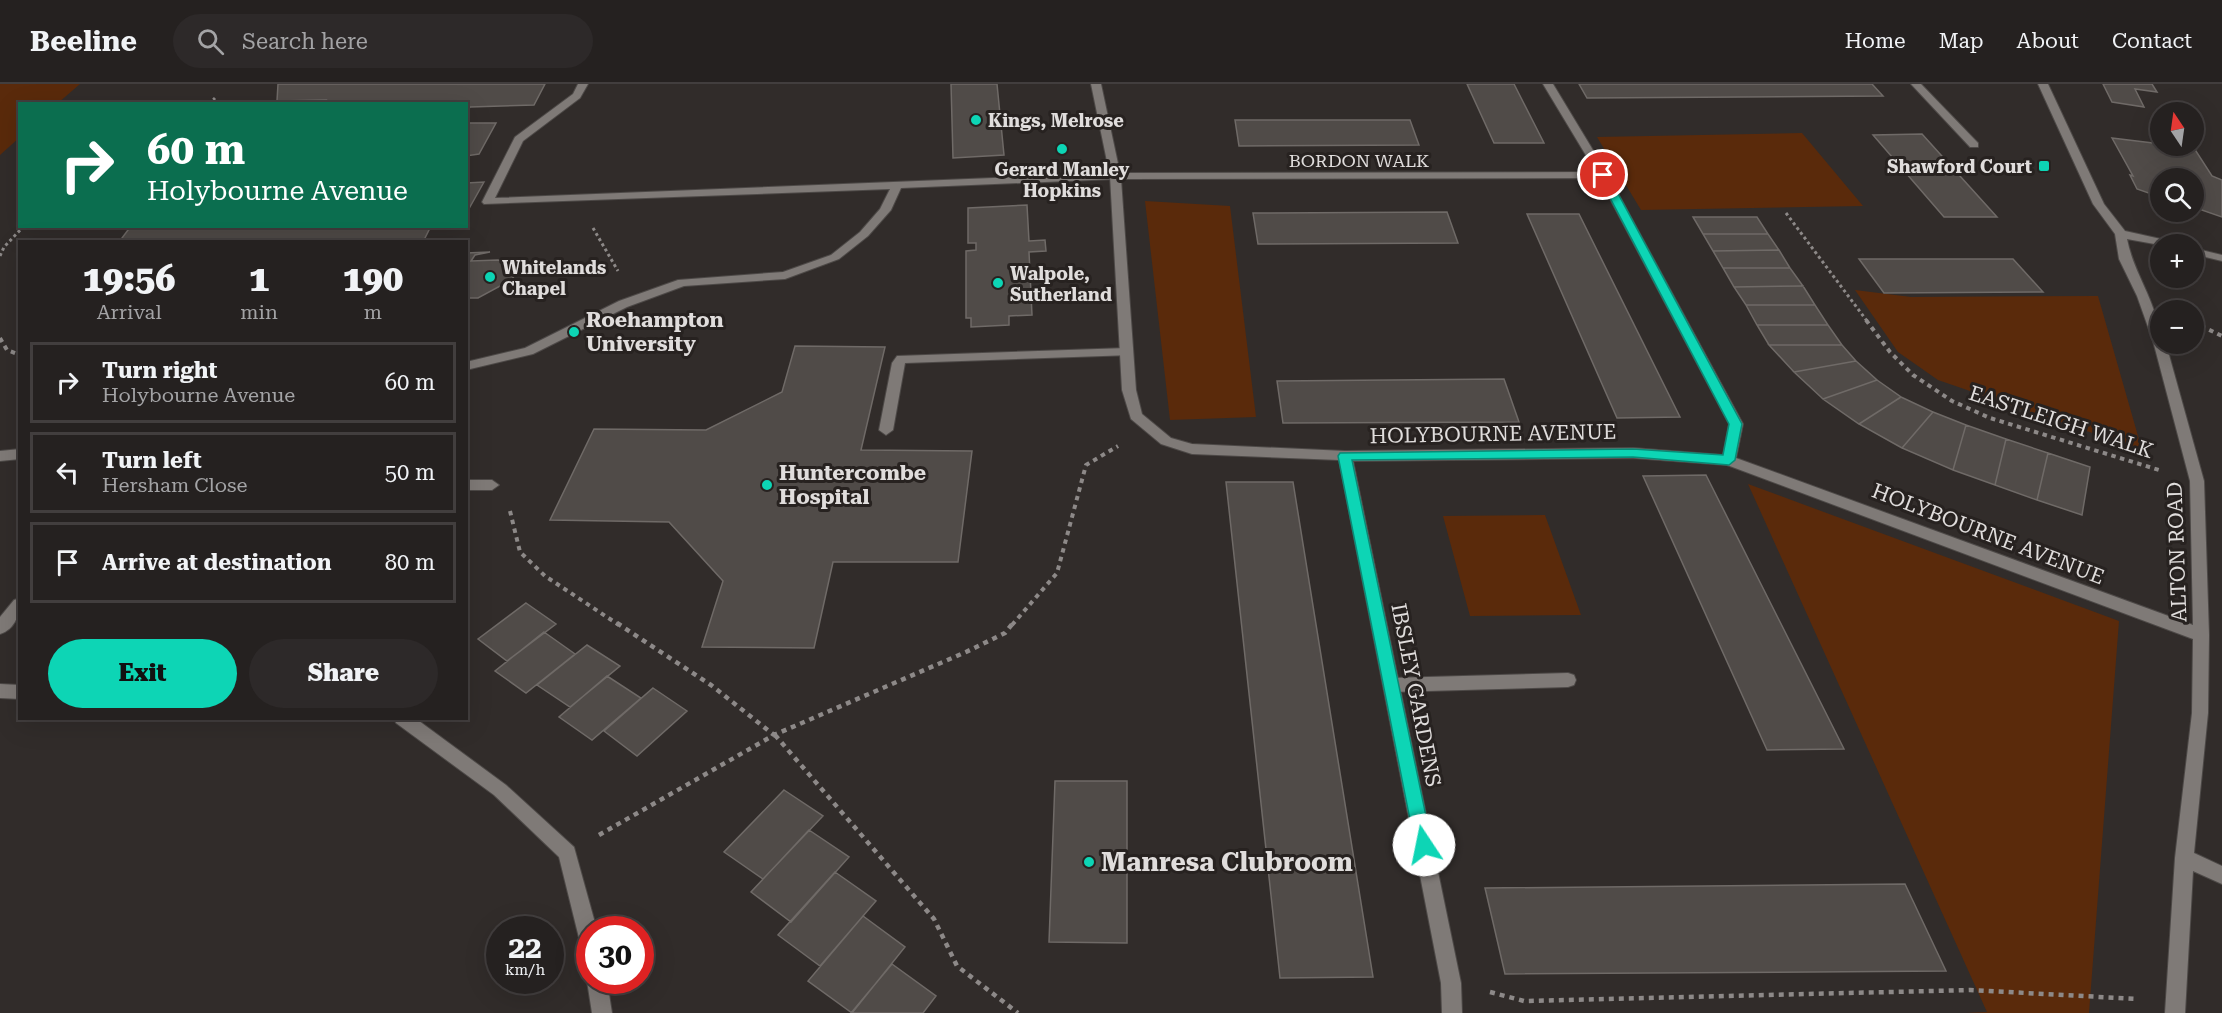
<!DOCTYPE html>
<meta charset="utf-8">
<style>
body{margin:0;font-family:"Roboto Serif",serif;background:#2d2929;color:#f1f3f6;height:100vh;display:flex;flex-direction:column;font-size:22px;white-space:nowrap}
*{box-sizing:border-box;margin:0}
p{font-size:20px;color:#a3a3a5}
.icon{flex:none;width:33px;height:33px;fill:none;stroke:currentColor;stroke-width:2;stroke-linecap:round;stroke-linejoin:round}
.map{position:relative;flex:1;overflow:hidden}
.drawer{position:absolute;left:18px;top:156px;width:450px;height:480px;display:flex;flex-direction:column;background:#252120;border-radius:0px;box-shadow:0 6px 24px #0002,0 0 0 2px #423e3e}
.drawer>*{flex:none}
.hud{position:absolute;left:18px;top:18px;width:450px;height:126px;border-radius:0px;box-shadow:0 6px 24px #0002,0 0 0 2px #423e3e;background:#0b6e4f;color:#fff;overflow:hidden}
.needle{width:39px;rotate:347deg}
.tools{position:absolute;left:2150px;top:18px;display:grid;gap:12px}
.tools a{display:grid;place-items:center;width:54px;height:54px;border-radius:50%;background:#252120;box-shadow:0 6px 24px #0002,0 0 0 2px #423e3e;font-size:30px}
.speed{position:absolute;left:486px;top:832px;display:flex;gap:12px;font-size:30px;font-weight:700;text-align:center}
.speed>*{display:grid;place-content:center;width:78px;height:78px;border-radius:50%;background:#252120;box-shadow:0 6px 24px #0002,0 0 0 2px #423e3e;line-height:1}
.speed small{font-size:15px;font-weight:400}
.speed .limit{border:9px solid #d22;background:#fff;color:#111}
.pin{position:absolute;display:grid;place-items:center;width:51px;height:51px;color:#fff;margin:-26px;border:3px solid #fff;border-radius:50%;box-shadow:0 2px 6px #0007}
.me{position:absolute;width:66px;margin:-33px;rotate:349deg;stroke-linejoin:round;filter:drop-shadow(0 0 4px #0008)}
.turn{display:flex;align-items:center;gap:21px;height:126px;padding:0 30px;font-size:27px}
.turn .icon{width:78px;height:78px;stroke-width:2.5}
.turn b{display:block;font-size:42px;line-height:51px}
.eta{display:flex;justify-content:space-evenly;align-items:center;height:102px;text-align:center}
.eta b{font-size:36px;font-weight:800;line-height:42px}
.action{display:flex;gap:12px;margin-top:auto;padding:12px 30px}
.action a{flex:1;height:69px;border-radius:36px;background:#0dd5b5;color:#111;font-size:24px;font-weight:800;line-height:69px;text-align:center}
.action a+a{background:#2d2929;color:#f1f3f6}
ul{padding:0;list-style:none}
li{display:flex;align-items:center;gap:18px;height:81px;margin:0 12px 9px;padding:0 18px;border:3px solid #423e3e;border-radius:0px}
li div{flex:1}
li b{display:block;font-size:22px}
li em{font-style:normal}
header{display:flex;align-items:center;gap:36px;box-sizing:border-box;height:84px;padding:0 30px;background:#252120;border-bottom:2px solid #423e3e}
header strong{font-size:28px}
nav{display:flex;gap:33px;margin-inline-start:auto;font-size:21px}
.search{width:420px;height:54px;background:#2d2929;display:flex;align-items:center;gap:15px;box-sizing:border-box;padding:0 21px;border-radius:33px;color:#a3a3a5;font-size:22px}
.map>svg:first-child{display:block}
.green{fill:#5a2a0b}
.building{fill:#504b48;stroke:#6f6a67;stroke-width:1.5}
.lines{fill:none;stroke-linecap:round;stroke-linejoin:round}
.lane-casing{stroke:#4d4947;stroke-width:2}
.street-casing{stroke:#4d4947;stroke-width:2}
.path-far2{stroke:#8d8988;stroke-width:3;stroke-dasharray:3 3;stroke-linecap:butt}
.path-far1{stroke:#8d8988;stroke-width:4;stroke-dasharray:4.5 4.5;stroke-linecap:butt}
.path{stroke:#8d8988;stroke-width:4.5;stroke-dasharray:5 5;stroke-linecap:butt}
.lane{fill:#7f7a77;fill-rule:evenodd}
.street{fill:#7f7a77;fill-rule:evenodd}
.route{fill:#0dd5b5;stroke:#088a76;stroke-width:1.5}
.poi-dot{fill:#0dd5b5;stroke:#272220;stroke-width:2}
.labels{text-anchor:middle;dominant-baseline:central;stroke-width:6;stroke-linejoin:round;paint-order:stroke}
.far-poi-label{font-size:18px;font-weight:bold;fill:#e0dddc;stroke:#272220;text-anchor:start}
.far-street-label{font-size:18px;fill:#e0dddc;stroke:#272220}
.poi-label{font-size:21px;font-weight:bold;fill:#e0dddc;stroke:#272220;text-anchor:start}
.street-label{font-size:21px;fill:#e0dddc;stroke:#272220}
.near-poi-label{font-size:26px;font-weight:bold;fill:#e0dddc;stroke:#272220;text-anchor:start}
</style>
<header>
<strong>Beeline</strong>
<div class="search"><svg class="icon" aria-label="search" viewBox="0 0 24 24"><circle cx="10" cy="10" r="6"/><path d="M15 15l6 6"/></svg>Search here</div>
<nav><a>Home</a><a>Map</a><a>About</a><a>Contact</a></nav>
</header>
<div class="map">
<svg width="2222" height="929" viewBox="0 0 2222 929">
<rect width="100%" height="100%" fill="#312c2a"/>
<path class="green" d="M0,0H80L58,19L20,20L19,54L0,71Z
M1802,49L1863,122L1641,126L1597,53Z
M1145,117L1230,122L1256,333L1170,336Z
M1855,206L1911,213L2098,212L2142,366L1938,296L1898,268Z
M1748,400L2119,537L2089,929H1966L1987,928Z
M1545,431L1581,531L1470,532L1443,432Z"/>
<path class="building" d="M278,0H545L534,21L470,23L466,29V20H323L326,16L277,17Z
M951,0H997L1004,71L953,74Z
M1467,0H1514L1544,59H1494Z
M1579,0H1872L1883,12L1587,14Z
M2103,0H2152L2157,8L2135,5L2144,23L2112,18Z
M1235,36H1410L1419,61L1239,62Z
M466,39H496L479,70L466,72Z
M1922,50L1997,133H1944L1873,51Z
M2112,54L2194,64L2212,92L2222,96V133L2193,123V94H2160V113L2137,105L2130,91L2133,92Z
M484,98L466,130V99Z
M1027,121L1029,157L1045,156L1046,167L1029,168L1032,231L1009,232V241L971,243V234H966V167L976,166V159H968V124Z
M1447,128L1458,159L1258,160L1253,129Z
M1527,130H1579L1680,333L1617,334Z
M1693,133H1757L1768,150H1703Z
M131,142H431L423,158H119Z
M1703,150H1768L1779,166L1713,167Z
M1779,166L1790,184H1723L1713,167Z
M490,168L475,171L471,177L498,176L511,180L515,185L516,190L511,196L478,214H466V169Z
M1859,175H2013L2043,208L1884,209Z
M1723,184H1790L1803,202L1734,203Z
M1803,202L1815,221H1746L1734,203Z
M1746,221H1815L1828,241H1757Z
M1757,241H1828L1842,261H1769Z
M1769,261H1842L1856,277L1794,288Z
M795,262L885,263L861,366L972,367L958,478H833L814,564L702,563L723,497L669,438L550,436L594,345L706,346L782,308Z
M1856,277L1877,296L1823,315L1794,288Z
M1504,295L1519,338L1283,339L1277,297Z
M1877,296L1901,313L1859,340L1823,315Z
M1901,313L1933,328L1902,364L1859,340Z
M1933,328L1966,341L1953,386L1902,364Z
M1966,341L2006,355L1995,401L1953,386Z
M2006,355L2048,369L2037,416L1995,401Z
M2048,369L2090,383L2082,431L2037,416Z
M1706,391L1844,665L1767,666L1643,392Z
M1226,398H1293L1373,893L1280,894Z
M526,519L556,540L507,577L478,555Z
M544,548L575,570L526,609L495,587Z
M587,561L620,582L570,623L537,601Z
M607,592L641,614L592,656L559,633Z
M653,604L687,627L637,672L604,647Z
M1055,697H1127V859L1049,858Z
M784,706L823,732L763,795L724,768Z
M809,746L849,773L791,838L751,808Z
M835,788L876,817L820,882L778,851Z
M1905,800L1946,887L1505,890L1485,804Z
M863,832L905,863L852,929L808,897Z
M892,880L936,912L923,929H851Z"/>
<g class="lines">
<g class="lane-casing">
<path id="lane" d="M578,0H588L580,14L523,57L495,114L1115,89L1120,92L1115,95L901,104L891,126L868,152L839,175L785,195L684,202L627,223L533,270L466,286V278L525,264L619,217L678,196L783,188L831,171L860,148L880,125L890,105L484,120L482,118L515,53L573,10Z
M1911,0H1921L1978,59V63H1970Z
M1127,264L1133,268L1132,271L905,279L893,346L886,351L879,346L892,279L897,272Z
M20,365V375L0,377V367Z
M466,396H492L499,401L492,406H466Z
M20,514C20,529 16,545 0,550V533L14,516Z
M1568,589L1574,591L1576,596L1574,601L1568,603L1391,608L1385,606L1383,601L1385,596L1391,594Z"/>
</g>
<g class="street-casing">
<path id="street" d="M1091,0H1101L1120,89L1596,88L1543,0H1553L1608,91L1743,340L1736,374L2193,541L2190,397L2153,257L2137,212L2119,175L2115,150L2093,120L2038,0H2048L2104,120L2125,147L2170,157L2176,160L2160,161L2127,155C2134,192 2160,221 2160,260H2166L2204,397L2209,551L2208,629L2194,769L2222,782V800L2193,787L2185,929H2165L2175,774L2192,629L2193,555L1727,381L1633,374L1353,377L1461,899L1462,929H1442L1441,899L1339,376L1192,370L1161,360L1131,335L1122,306L1110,92ZM1599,94L1729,340L1723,371L1633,364L1345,367L1192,360L1171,354L1142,330L1136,306L1121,95Z
M2193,164L2222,171V177L2193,170Z
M0,600L20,601V615L0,614Z
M394,634H415L506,701L574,763L597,846H590V867L583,865L580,858L559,773L494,711L396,639Z
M590,891V897H607L612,929H592L587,897Z"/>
</g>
<path class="path-far2" d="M209,20L215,14
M1786,129L1867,237
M593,144L618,187
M0,172L4,163L24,142"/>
<path class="path-far1" d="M1866,236L1890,268L1913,291L1952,317L1990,334L2159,386
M2193,238L2222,252
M0,254L7,266L20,271
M510,427L520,468L545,492L619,541
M1012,541L1057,489L1086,381L1118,362"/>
<path class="path" d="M617,539L711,601L774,651
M775,651L934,835L957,882L1018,929
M599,751L774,651L966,568L1005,549L1013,539
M1490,908L1524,917L1970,906L2138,915"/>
<use href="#lane" class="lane"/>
<use href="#street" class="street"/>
</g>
<path class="route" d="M1603,88L1608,91L1742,340L1735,376L1729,381L1633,373L1352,376L1432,761L1429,767L1424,769L1418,767L1415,761L1338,372L1340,369L1633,365L1723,371L1729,340L1598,91Z"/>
<g class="poi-dot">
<circle cx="976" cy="36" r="6"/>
<circle cx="1062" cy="65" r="6"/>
<rect x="2038" y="76" width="12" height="12" rx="3"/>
<circle cx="490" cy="193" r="6"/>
<circle cx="998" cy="199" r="6"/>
<circle cx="574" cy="248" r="6"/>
<circle cx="767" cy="401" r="6"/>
<circle cx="1089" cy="778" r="6"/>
</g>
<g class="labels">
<g class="far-poi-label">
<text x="988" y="36">Kings, Melrose</text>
<text x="2032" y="82" text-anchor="end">Shawford Court</text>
<text x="1062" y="85" text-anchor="middle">Gerard Manley<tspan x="1062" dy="21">Hopkins</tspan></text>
<text x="502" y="183">Whitelands<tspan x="502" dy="21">Chapel</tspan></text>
<text x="1010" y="189">Walpole,<tspan x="1010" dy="21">Sutherland</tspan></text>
</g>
<g class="far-street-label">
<text x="1359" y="76">BORDON WALK</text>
</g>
<g class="poi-label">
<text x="586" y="236">Roehampton<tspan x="586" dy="24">University</tspan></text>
<text x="779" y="389">Huntercombe<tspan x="779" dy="24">Hospital</tspan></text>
</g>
<g class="street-label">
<text transform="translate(2061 338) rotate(18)">EASTLEIGH WALK</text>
<text transform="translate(1493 350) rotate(-1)">HOLYBOURNE AVENUE</text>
<text transform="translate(1988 450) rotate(21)">HOLYBOURNE AVENUE</text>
<text transform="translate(2177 468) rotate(-92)">ALTON ROAD</text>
<text transform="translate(1416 611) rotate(79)">IBSLEY GARDENS</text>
</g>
<g class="near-poi-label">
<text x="1101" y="778">Manresa Clubroom</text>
</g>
</g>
</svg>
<div class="tools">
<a><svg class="needle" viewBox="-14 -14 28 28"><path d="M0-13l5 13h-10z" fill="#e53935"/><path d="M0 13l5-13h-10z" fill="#a3a3a5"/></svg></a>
<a><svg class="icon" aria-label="search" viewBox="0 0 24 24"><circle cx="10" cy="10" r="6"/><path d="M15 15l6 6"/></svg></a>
<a>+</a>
<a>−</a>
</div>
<div class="speed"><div>22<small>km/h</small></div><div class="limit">30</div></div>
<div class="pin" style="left:1603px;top:91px;background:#d93025"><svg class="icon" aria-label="arrive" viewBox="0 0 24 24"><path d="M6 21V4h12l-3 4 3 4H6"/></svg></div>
<svg class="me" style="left:1424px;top:761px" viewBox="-20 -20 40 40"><circle r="19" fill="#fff"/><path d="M0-13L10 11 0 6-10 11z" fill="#0dd5b5"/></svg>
<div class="hud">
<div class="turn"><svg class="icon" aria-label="right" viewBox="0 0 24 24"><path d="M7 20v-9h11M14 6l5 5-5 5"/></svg><div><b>60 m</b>Holybourne Avenue</div></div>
</div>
<section class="drawer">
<div class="eta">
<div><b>19:56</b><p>Arrival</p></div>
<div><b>1</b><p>min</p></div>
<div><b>190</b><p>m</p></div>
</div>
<ul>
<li><svg class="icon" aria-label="right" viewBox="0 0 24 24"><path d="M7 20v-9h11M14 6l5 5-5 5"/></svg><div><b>Turn right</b><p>Holybourne Avenue</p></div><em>60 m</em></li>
<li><svg class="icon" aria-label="left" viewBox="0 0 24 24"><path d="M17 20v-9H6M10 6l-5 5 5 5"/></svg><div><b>Turn left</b><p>Hersham Close</p></div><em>50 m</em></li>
<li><svg class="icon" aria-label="arrive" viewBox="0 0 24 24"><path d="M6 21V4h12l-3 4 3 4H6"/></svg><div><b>Arrive at destination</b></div><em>80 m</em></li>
</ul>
<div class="action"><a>Exit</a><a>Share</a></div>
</section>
</div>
